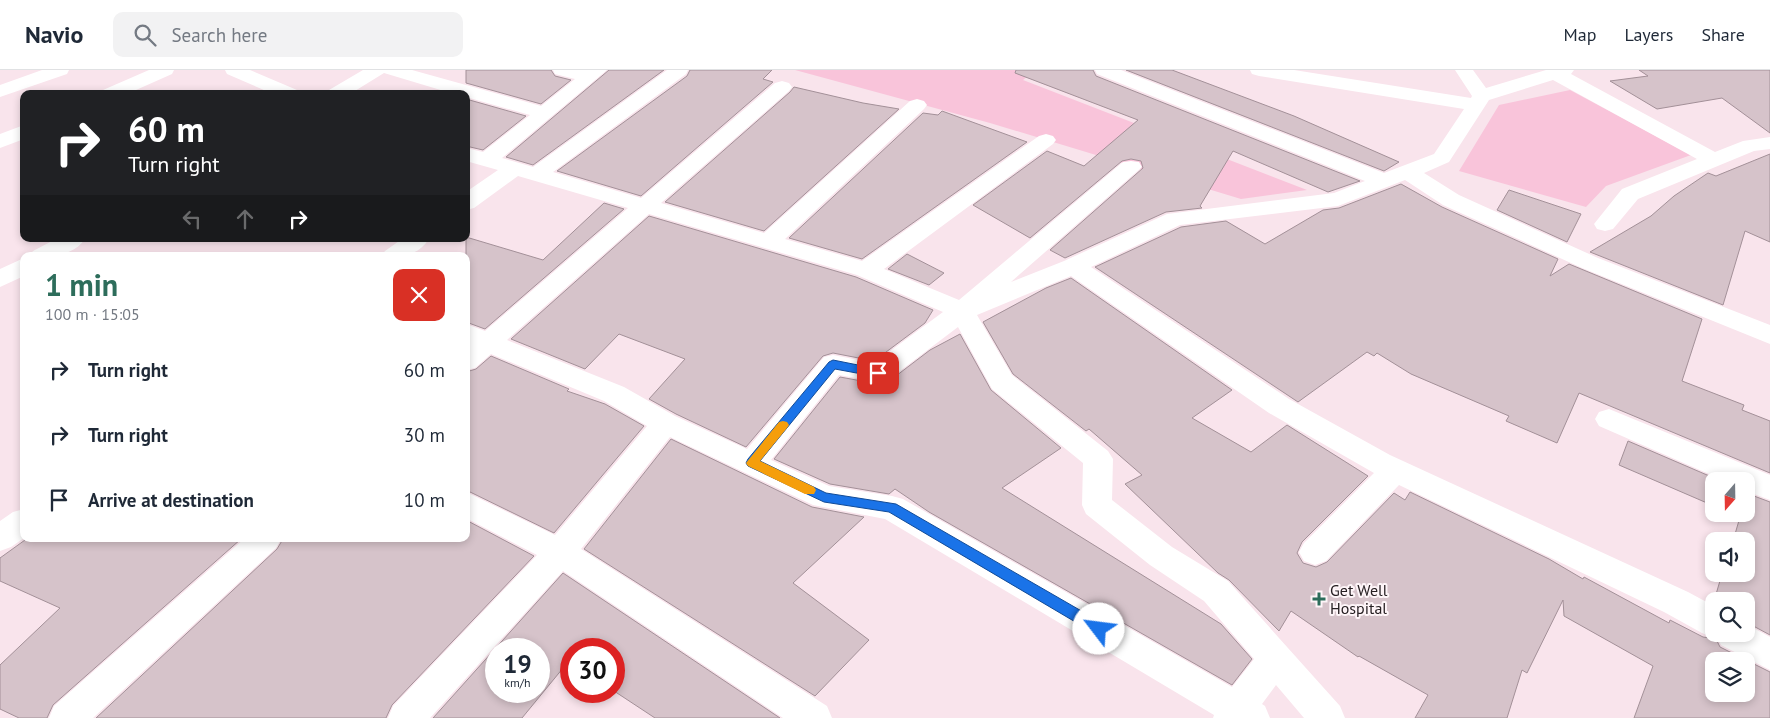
<!DOCTYPE html>
<meta charset="utf-8">
<style>
body{margin:0;font-family:"PT Sans",sans-serif;background:#f2f2f3;color:#1f2937;height:100vh;display:flex;flex-direction:column;font-size:19px;white-space:nowrap}
*{box-sizing:border-box;margin:0}
p{font-size:16px;color:#747a83}
.icon{flex:none;width:28px;height:28px;fill:none;stroke:currentColor;stroke-width:2;stroke-linecap:round;stroke-linejoin:round}
.map{position:relative;flex:1;overflow:hidden}
.side{position:absolute;left:20px;top:182px;width:450px;height:290px;display:flex;flex-direction:column;background:#fff;border-radius:10px;box-shadow:0 2px 8px #0003}
.side>*{flex:none}
.hud{position:absolute;left:20px;top:20px;width:450px;height:152px;border-radius:10px;box-shadow:0 2px 8px #0003;background:#202124;color:#fff;overflow:hidden}
.needle{width:32px;rotate:200deg}
.tools{position:absolute;left:1705px;top:402px;display:grid;gap:10px}
.tools a{display:grid;place-items:center;width:50px;height:50px;border-radius:10px;background:#fff;box-shadow:0 2px 8px #0003;font-size:25px}
.speed{position:absolute;left:485px;top:568px;display:flex;gap:10px;font-size:25px;font-weight:700;text-align:center}
.speed>*{display:grid;place-content:center;width:65px;height:65px;border-radius:50%;background:#fff;box-shadow:0 2px 8px #0003;line-height:1}
.speed small{font-size:12px;font-weight:400}
.speed .limit{border:8px solid #d22;background:#fff;color:#111}
.pin{position:absolute;display:grid;place-items:center;width:42px;height:42px;color:#fff;margin:-21px;border-radius:10px;box-shadow:0 2px 8px #0006}
.me{position:absolute;width:55px;margin:-28px;rotate:300deg;stroke-linejoin:round;filter:drop-shadow(0 0 4px #0008)}
.turn{display:flex;align-items:center;gap:18px;height:105px;padding:0 25px;font-size:22px}
.turn .icon{width:65px;height:65px;stroke-width:2.5}
.turn b{display:block;font-size:35px;line-height:42px}
.lanes{display:flex;align-items:center;height:48px;padding:0 25px;background:#0003;justify-content:center;gap:25px;direction:ltr}
.lanes .off{opacity:.35}
.round{display:grid;place-items:center;flex:none;width:52px;height:52px;border-radius:10px;background:#f2f2f3}
.summary{display:flex;align-items:center;justify-content:space-between;height:85px;padding:0 25px}
h1{font-size:30px;font-weight:600;line-height:38px;color:#2d6d5b}
ul{padding:0;list-style:none}
li{display:flex;align-items:center;gap:15px;height:65px;padding:0 25px}
li div{flex:1}
li b{display:block;font-size:19px}
li em{font-style:normal}
header{display:flex;align-items:center;gap:30px;box-sizing:border-box;height:70px;padding:0 25px;background:#fff;border-bottom:1px solid #e0e1e3}
header strong{font-size:24px}
nav{display:flex;gap:28px;margin-inline-start:auto;font-size:18px}
.search{width:350px;height:45px;background:#f2f2f3;display:flex;align-items:center;gap:12px;box-sizing:border-box;padding:0 18px;border-radius:10px;color:#747a83;font-size:19px}
.map>svg:first-child{display:block}
.green{fill:#f9c4da}
.building{fill:#d6c3ca;stroke:#a39098;fill-rule:evenodd}
.lines{fill:none;stroke-linecap:round;stroke-linejoin:round}
.minor{fill:#fff;fill-rule:evenodd}
.route{fill:#1a73e8;stroke:#114b97}
.slow{fill:#f59e0b}
.poi-dot{fill:#2d6d5b;stroke:#fef5f8;stroke-width:2}
.labels{text-anchor:middle;dominant-baseline:central;stroke-width:4;stroke-linejoin:round;paint-order:stroke}
.near-poi-label{font-size:16px;fill:#272023;stroke:#fef5f8;text-anchor:start}
</style>
<header>
<strong>Navio</strong>
<div class="search"><svg class="icon" aria-label="search" viewBox="0 0 24 24"><circle cx="10" cy="10" r="6"/><path d="M15 15l6 6"/></svg>Search here</div>
<nav><a>Map</a><a>Layers</a><a>Share</a></nav>
</header>
<div class="map">
<svg width="1770" height="648" viewBox="0 0 1770 648">
<rect width="100%" height="100%" fill="#f9e4ec"/>
<path class="green" d="M795,0H1035L1023,10L1307,120L1241,129L990,53Z
M1570,20L1691,85L1606,116L1586,137L1459,101L1499,35Z"/>
<path class="building" d="M466,0H551L555,6L571,10L541,34L466,13Z
M609,0H664L533,95L506,87Z
M690,0H772L763,9L773,12L641,126L557,101L687,6Z
M1016,0H1093L1096,6L1360,111L1328,122L1233,81L1200,136L1202,138L1166,142L1065,188L1050,180L1143,98L1141,91L1131,89L1122,91L1030,168L973,135L1047,81L1084,96L1138,50L1015,3Z
M1126,0H1172L1294,46L1399,92L1384,101Z
M1639,0H1770V63L1722,28L1657,39L1610,11L1648,6Z
M794,17L863,33L899,39L764,161L665,132L790,22Z
M466,29L526,46L483,80L466,76Z
M942,41L1027,72L862,189L789,168L923,43L938,45Z
M1770,84V172L1745,161L1723,235L1590,182L1651,146L1674,126L1708,103L1716,106Z
M1401,114L1442,137L1558,189L1550,206L1569,194L1702,249L1682,311L1744,335L1742,340L1770,351V403L1579,323L1557,373L1506,351L1509,346L1411,304L1377,283L1374,286L1367,282L1298,332L1095,197L1181,157L1226,151L1265,174L1323,140L1339,138Z
M1509,120L1581,144L1567,172L1497,140Z
M604,133L624,139L485,259L466,252V167L543,190Z
M649,146L856,207L933,240L925,253L874,291L833,283L823,286L746,377L676,344L649,329L685,289L619,264L585,299L511,269Z
M907,184L944,203L929,215L888,199Z
M1071,208L1232,320L1192,348L1251,382L1287,355L1368,406L1302,472L1297,483L1303,493L1316,497L1327,492L1394,423L1405,430L1410,422L1549,489L1583,509L1584,507L1669,553L1670,550L1703,567L1716,569L1720,577L1770,602V648H1634L1653,596L1564,546L1563,530L1527,603L1522,600L1507,648H1415L1428,625L1359,586L1358,587L1291,541L1279,561L1229,510L1218,503L1125,414L1142,405L1089,359L1086,361L1013,304L983,252L1046,218ZM1714,591H1746V624H1714Z
M960,264L991,320L1061,378L1002,418L1221,554L1252,589L1232,615L929,442L895,419L889,424L830,414L774,389L840,307L878,314L888,312L930,280Z
M491,286L569,319L567,321L605,334L644,356L554,463L466,420V302L476,299Z
M671,369L812,437L864,447L793,513L869,570L815,626L584,479Z
M1628,371L1721,411H1714V436L1619,395Z
M1746,423L1770,432V565L1746,552V531H1714L1722,504H1746V471H1733L1740,447L1732,444H1746Z
M466,450L534,486L392,635L386,648H96L277,479L283,469H466Z
M25,470V469H241L53,635L47,648H19L0,639V595L60,538L0,511V488Z
M563,503L780,648H655L614,621V579H571V594L568,592L522,648H433ZM496,579H539V621H496Z"/>
<g class="lines">
<path class="minor" d="M42,0H69L67,4L0,27V15Z
M149,0H174L172,4L127,24H100L103,20Z
M225,0H250L297,20L300,24H273L227,4Z
M363,0H412L541,36L575,9L555,4L553,0H607L502,88L533,97L667,0H688L686,4L553,102L641,128L775,13L782,11L789,13L792,17L789,21L661,133L764,163L910,31L917,29L924,31L927,35L924,39L785,169L862,191L1039,66L1046,64L1053,66L1056,70L1053,74L884,199L959,230L1123,92L1131,91L1139,92L1142,97L1011,212L1064,191L1167,144L1334,123L1365,111L1097,4L1095,0H1121L1384,103L1434,84L1464,39L1259,6L1252,4L1250,0H1294L1471,28L1472,26L1455,0H1473L1486,18L1546,0H1574L1571,4L1715,82L1743,71L1770,67V79L1754,81L1638,129L1613,159L1605,161L1597,159L1594,154L1622,119L1697,89L1553,10L1489,30L1449,92L1424,103L1459,125L1598,188L1770,255V274L1582,198L1443,135L1405,110L1338,136L1180,155L1091,197L1289,329L1390,385L1688,522L1714,536V564H1746V554L1770,567V600L1721,575L1717,567L1714,568L1702,563L1664,542L1399,415L1326,491L1315,495L1304,491L1299,482L1304,473L1374,403L1269,343L1071,206L977,245L1012,305L1108,381L1113,389L1112,430L1172,477L1228,511L1340,636L1345,648H1304L1276,615L1262,634L1265,636L1270,648H1213L1214,645L885,449L813,435L670,367L581,479L827,636L832,648H783L563,501L430,648H388L393,636L537,485L466,448V422L555,465L647,356L604,331L491,284L475,298L466,300V276L469,274L466,273V254L485,261L628,138L518,106L474,138L466,140V122L498,100L466,91V78L483,82L530,45L466,27V24H454L384,3L350,24H326L329,20ZM649,144L857,205L943,242L874,293L833,285L824,287L747,379L675,346L624,317L507,270ZM958,257L992,319L1083,393L1082,435L1086,444L1150,495L1204,531L1254,589L1232,617L903,429L892,426L829,416L771,390L839,305L878,312L888,310Z
M24,55V69L0,78V64Z
M56,169H85C73,187 48,187 29,186L33,181Z
M402,169H429C416,188 401,186 381,186L385,181Z
M24,188V206L0,217V199Z
M1609,339L1770,405V430L1746,421V411H1725L1599,356L1595,349L1599,342Z
M24,439V468L11,477L0,481V451L13,442Z
M244,469H281L276,478L93,648H49L54,636Z"/>
</g>
<path class="route" d="M833,290L878,299L883,303L878,307L835,299L760,391L826,423L896,434L1104,554L1106,559L1104,563L1099,565L1094,563L889,442L824,432L748,396L746,393L748,389L829,292Z"/>
<path class="slow" d="M783,351L787,352L789,355L787,358L760,391L814,417L816,420L814,424H805L748,396L746,393L779,352Z"/>
<path class="poi-dot" d="M1316.5 521.5h5v5h5v5h-5v5h-5v-5h-5v-5h5z"/>
<g class="labels">
<g class="near-poi-label">
<text x="1330" y="520">Get Well<tspan x="1330" dy="18">Hospital</tspan></text>
</g>
</g>
</svg>
<div class="tools">
<a><svg class="needle" viewBox="-14 -14 28 28"><path d="M0-13l5 13h-10z" fill="#e53935"/><path d="M0 13l5-13h-10z" fill="#747a83"/></svg></a>
<a><svg class="icon" aria-label="sound" viewBox="0 0 24 24"><path d="M4 9h4l5-4v14l-5-4H4zM17 9q2 3 0 6"/></svg></a>
<a><svg class="icon" aria-label="search" viewBox="0 0 24 24"><circle cx="10" cy="10" r="6"/><path d="M15 15l6 6"/></svg></a>
<a><svg class="icon" aria-label="layers" viewBox="0 0 24 24"><path d="M12 4l9 5-9 5-9-5zM3 14l9 5 9-5"/></svg></a>
</div>
<div class="speed"><div>19<small>km/h</small></div><div class="limit">30</div></div>
<div class="pin" style="left:878px;top:303px;background:#d93025"><svg class="icon" aria-label="arrive" viewBox="0 0 24 24"><path d="M6 21V4h12l-3 4 3 4H6"/></svg></div>
<svg class="me" style="left:1099px;top:559px" viewBox="-20 -20 40 40"><circle r="19" fill="#fff"/><path d="M0-13L10 11 0 6-10 11z" fill="#1a73e8"/></svg>
<div class="hud">
<div class="turn"><svg class="icon" aria-label="right" viewBox="0 0 24 24"><path d="M7 20v-9h11M14 6l5 5-5 5"/></svg><div><b>60 m</b>Turn right</div></div>
<div class="lanes"><svg class="icon off" aria-label="left" viewBox="0 0 24 24"><path d="M17 20v-9H6M10 6l-5 5 5 5"/></svg><svg class="icon off" aria-label="ahead" viewBox="0 0 24 24"><path d="M12 20V5M6 11l6-6 6 6"/></svg><svg class="icon" aria-label="right" viewBox="0 0 24 24"><path d="M7 20v-9h11M14 6l5 5-5 5"/></svg></div>
</div>
<section class="side">
<div class="summary"><div><h1>1 min</h1><p>100 m · 15:05</p></div><a class="round" style="background:#d93025;color:#fff"><svg class="icon" aria-label="close" viewBox="0 0 24 24"><path d="M6 6l12 12M18 6L6 18"/></svg></a></div>
<ul>
<li><svg class="icon" aria-label="right" viewBox="0 0 24 24"><path d="M7 20v-9h11M14 6l5 5-5 5"/></svg><div><b>Turn right</b></div><em>60 m</em></li>
<li><svg class="icon" aria-label="right" viewBox="0 0 24 24"><path d="M7 20v-9h11M14 6l5 5-5 5"/></svg><div><b>Turn right</b></div><em>30 m</em></li>
<li><svg class="icon" aria-label="arrive" viewBox="0 0 24 24"><path d="M6 21V4h12l-3 4 3 4H6"/></svg><div><b>Arrive at destination</b></div><em>10 m</em></li>
</ul>
</section>
</div>
